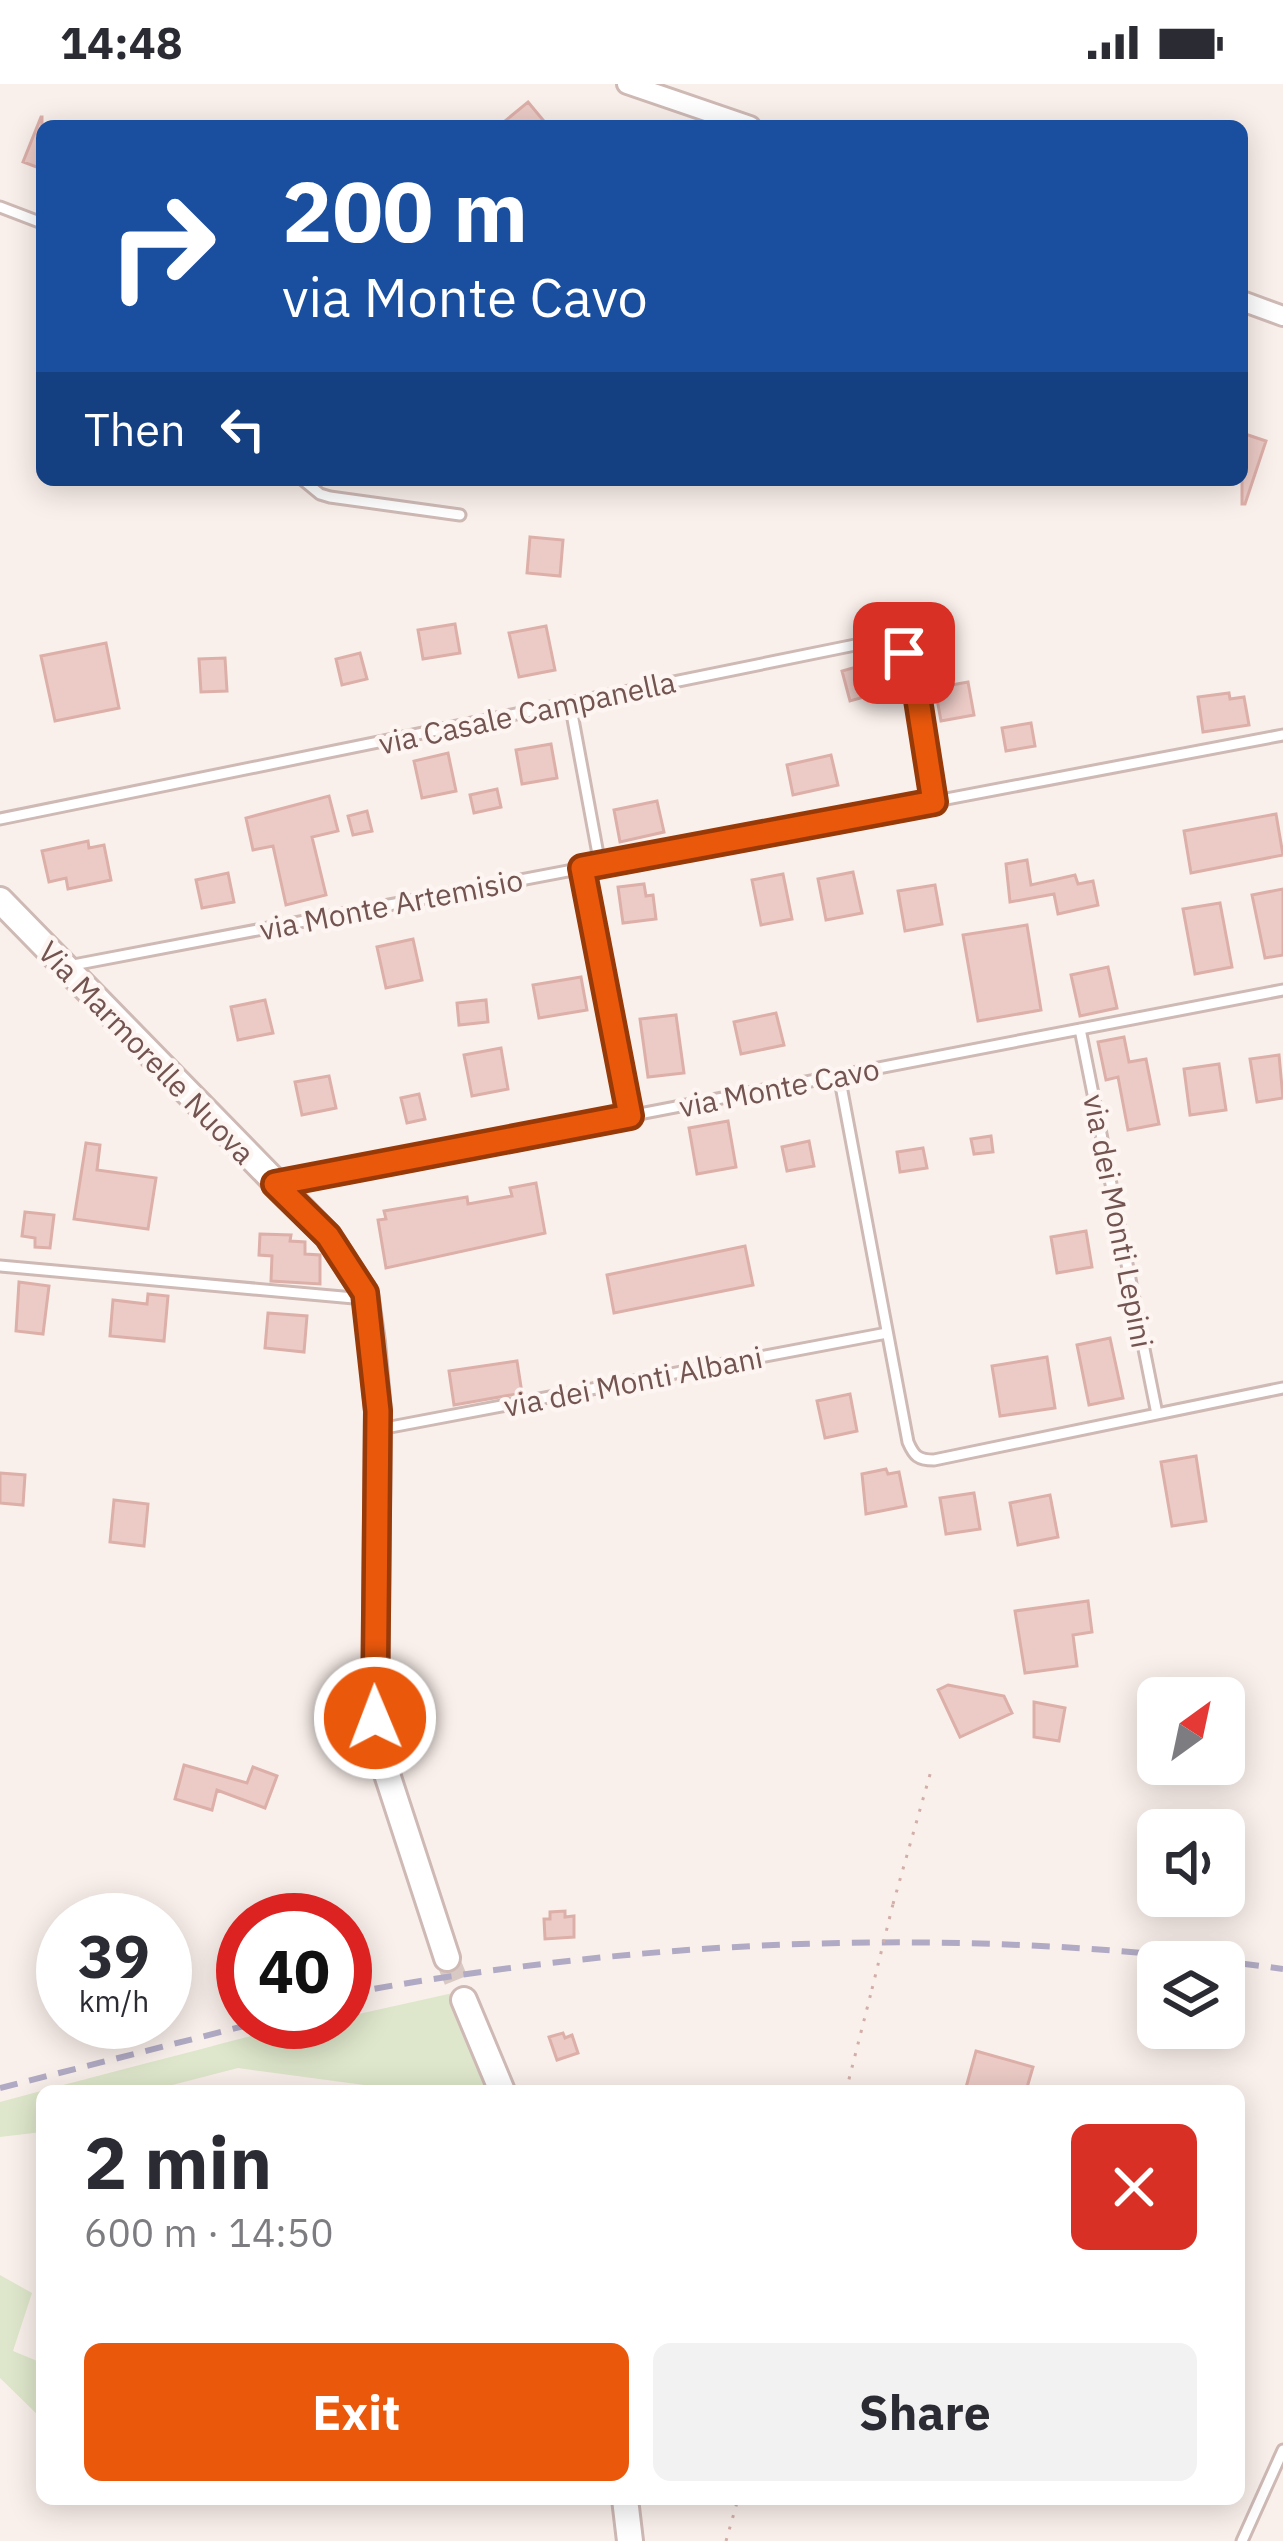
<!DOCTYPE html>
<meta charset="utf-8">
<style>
body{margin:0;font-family:"IBM Plex Sans",sans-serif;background:#f2f2f3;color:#2b2b33;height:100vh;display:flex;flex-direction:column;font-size:45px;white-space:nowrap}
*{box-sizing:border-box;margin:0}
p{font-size:39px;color:#7c7c81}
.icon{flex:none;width:66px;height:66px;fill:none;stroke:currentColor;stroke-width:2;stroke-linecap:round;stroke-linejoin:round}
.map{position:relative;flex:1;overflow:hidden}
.details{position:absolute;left:36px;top:2001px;width:1209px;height:420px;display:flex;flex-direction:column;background:#fff;border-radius:18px;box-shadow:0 6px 30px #0003}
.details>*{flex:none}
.hud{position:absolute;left:36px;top:36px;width:1212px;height:366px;border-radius:18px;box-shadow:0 6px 30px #0003;background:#1a4fa0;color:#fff;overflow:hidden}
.needle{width:78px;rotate:33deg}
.tools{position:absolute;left:1137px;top:1593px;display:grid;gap:24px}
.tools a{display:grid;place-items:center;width:108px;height:108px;border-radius:18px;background:#fff;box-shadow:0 6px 30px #0003;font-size:60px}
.speed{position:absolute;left:36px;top:1809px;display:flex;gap:24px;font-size:60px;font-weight:700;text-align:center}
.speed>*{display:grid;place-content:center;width:156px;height:156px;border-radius:50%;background:#fff;box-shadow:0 6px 30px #0003;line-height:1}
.speed small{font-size:30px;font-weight:400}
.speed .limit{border:18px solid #d22;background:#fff;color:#111}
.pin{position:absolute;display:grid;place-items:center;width:102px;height:102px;color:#fff;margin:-51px;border-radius:24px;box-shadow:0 6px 18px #0006}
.me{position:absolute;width:132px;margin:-66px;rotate:359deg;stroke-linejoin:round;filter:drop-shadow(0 0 9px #0008)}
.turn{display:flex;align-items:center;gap:42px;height:252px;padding:0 48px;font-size:54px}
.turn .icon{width:156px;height:156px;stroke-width:2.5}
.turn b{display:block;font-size:84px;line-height:102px}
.then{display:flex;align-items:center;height:114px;padding:0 48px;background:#0003;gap:24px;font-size:45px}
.round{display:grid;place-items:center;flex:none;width:126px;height:126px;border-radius:18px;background:#f2f2f3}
.summary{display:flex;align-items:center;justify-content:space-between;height:204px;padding:0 48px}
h1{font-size:72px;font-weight:700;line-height:90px}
.cta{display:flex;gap:24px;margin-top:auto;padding:24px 48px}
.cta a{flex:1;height:138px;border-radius:18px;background:#ea580c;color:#fff;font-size:48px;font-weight:700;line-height:138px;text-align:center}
.cta a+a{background:#f2f2f3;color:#2b2b33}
.status{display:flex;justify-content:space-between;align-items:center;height:84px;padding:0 60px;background:#fff;direction:ltr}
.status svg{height:33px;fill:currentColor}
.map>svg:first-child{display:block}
.green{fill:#dee7cb}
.building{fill:#eccbc6;stroke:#ddafa9;stroke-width:3}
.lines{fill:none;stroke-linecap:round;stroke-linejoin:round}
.tertiary-tunnel{stroke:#d8c9c4;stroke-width:24;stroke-dasharray:24 12;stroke-linecap:butt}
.service-casing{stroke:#ceb9b5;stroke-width:15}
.minor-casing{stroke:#ceb9b5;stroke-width:24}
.tertiary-casing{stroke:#ceb9b5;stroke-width:30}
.path{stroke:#d2aea9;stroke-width:3;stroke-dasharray:3 9;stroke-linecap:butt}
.service{stroke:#fff;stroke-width:9}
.minor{stroke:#fff;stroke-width:18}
.tertiary{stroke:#fff;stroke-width:24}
.rail{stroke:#b1aac4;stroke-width:6;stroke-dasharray:18 12;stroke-linecap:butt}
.path-bridge{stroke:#d2aea9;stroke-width:3;stroke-dasharray:3 9;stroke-linecap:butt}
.route-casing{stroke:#983908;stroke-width:30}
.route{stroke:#ea580c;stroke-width:21}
.labels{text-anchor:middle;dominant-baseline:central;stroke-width:9;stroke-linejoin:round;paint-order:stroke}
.street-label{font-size:30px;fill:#735451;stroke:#fdf5f1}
</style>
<div class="status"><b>14:48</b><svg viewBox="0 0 49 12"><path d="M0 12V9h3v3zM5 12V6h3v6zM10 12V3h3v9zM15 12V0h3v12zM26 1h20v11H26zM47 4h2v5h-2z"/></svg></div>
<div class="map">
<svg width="1283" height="2457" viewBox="0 0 1283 2457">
<rect width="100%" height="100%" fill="#faf0eb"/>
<path class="green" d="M453,1909L470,1965L489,2007H409L238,1984L149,2007H42V2048L0,2053V2018C63,2001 126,1984 190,1968C240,1955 293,1938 345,1938V1933Z
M0,2191L32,2209L13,2267L42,2279V2335L0,2294Z"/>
<path class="building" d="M528,18L548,42H499Z
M41,33H42V85L23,78Z
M1242,349L1266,357L1245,420H1242Z
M530,453L563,456L560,492L527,489Z
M455,540L460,569L423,575L418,546Z
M546,542L555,586L519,593L509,549Z
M106,559L119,624L55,637L41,572Z
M360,569L367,595L342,601L336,575Z
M225,574L227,607L201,608L199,575Z
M856,583L864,613L850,617L842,587Z
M968,598L974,631L941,637L935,604Z
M1229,609L1230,615L1244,613L1249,641L1203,648L1198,613Z
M1031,639L1035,662L1006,667L1002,644Z
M551,660L557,694L522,700L516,666Z
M448,669L456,707L422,714L414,677Z
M831,671L838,701L793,711L787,681Z
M497,705L501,723L474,729L470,711Z
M329,712L338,747L312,753L326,811L286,821L273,762L253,766L246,734Z
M657,717L664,748L620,758L614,726Z
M367,727L372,747L353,751L348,732Z
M1276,730L1283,771L1191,789L1184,747Z
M88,757L89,764L104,761L111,796L68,805L66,794L49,798L42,767Z
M1027,776L1031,801L1075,791L1078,800L1093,797L1098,821L1058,830L1054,810L1010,818L1006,780Z
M853,788L862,829L826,836L818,795Z
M228,789L234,818L202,824L196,796Z
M783,790L792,835L761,841L752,796Z
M644,800L646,812L653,811L656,835L623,839L618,803Z
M935,801L942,840L905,847L898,807Z
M1283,805V871L1265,874L1252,811Z
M1220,819L1232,883L1195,890L1183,825Z
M1027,841L1041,926L978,937L963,851Z
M413,855L422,896L386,904L377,863Z
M1108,883L1117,924L1080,932L1071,891Z
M581,893L587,926L539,934L533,901Z
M265,916L273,949L238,956L231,923Z
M486,916L488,938L459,941L457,919Z
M776,929L784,961L741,970L734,938Z
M676,931L684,989L648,993L640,935Z
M1124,953L1129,978L1146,975L1159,1040L1128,1046L1118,993L1106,996L1098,958Z
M501,964L508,1005L472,1012L464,971Z
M1279,971L1283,1014L1257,1018L1250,975Z
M1219,980L1226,1026L1190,1031L1184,985Z
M329,992L336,1024L302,1031L295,998Z
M419,1010L425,1035L407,1039L401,1014Z
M728,1037L736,1083L697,1090L689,1044Z
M991,1052L993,1068L974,1070L971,1055Z
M809,1057L814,1082L787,1087L782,1063Z
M86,1059L100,1061L97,1086L156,1094L148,1145L74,1135Z
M923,1064L927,1084L900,1088L897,1068Z
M536,1099L545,1149L386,1184L378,1136L386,1135L384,1127L467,1113L468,1120L512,1112L510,1104Z
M25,1128L54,1131L50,1164L35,1163V1154L22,1152Z
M1086,1147L1092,1183L1057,1189L1051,1153Z
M260,1150L291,1151L290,1157L305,1158V1170L320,1171V1200L271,1197L272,1172L259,1171Z
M745,1162L753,1201L614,1229L607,1191Z
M19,1198L49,1202L43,1250L16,1247Z
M148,1210L168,1212L164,1257L110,1252L113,1216L147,1220Z
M268,1229L307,1232L304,1268L265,1264Z
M1110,1254L1123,1314L1089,1321L1077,1261Z
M1047,1273L1055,1324L1000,1332L992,1282Z
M517,1277L522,1309L454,1321L449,1287Z
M850,1310L857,1347L825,1354L817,1317Z
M1196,1372L1206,1437L1172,1442L1161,1378Z
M886,1385L888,1390L899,1388L906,1422L866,1430L862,1390Z
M0,1389L25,1391L23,1421L0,1419Z
M974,1409L980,1445L946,1450L940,1414Z
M1050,1411L1058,1453L1018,1461L1010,1419Z
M114,1416L148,1420L144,1462L110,1458Z
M1088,1517L1092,1548L1073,1551L1077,1582L1025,1589L1015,1527Z
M948,1601L1004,1612L1012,1629L960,1653L938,1606Z
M1034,1618L1065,1624L1059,1657L1034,1653Z
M184,1681L247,1699L253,1683L277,1692L265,1724L217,1706L212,1726L175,1715Z
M565,1827V1833L574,1832V1853L545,1855L544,1835H550V1828Z
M63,1868V1913L57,1914L47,1872Z
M563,1949L565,1954L572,1951L578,1969L557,1976L549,1953Z
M976,1967L1033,1983L1026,2007H965Z"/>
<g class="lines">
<path class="tertiary-tunnel" d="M447,1874L464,1916"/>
<g class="service-casing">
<path id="service" d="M0,123L42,139
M303,396L320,410L330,413L460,431
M570,619L600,781
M0,735L860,560C885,561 900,561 913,583L934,718
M582,784L630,1032
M68,882L1283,651
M1080,945L1157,1330
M839,991L908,1358C914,1372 918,1376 934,1376L1283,1304
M281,1099L1283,906
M0,1182L365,1215
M380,1345L887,1249
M1242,2457L1283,2366"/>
</g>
<g class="minor-casing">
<path id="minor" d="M627,0L750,42
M1242,217L1283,232"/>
</g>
<g class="tertiary-casing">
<path id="tertiary" d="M0,816L328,1152L365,1209L372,1258L378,1327L375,1634L385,1684L447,1874
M464,1916L502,2007
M625,2415L630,2457"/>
</g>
<path class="path" d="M893,1820L931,1687
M846,2007L872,1905
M726,2457L738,2415"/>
<use href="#service" class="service"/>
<use href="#minor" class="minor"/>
<use href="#tertiary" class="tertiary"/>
<path class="rail" d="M345,1910C655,1853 971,1841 1283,1885
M0,2004L260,1938"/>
<path class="path-bridge" d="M872,1905L893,1820"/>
</g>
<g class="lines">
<g class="route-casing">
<path id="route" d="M375,1634L378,1327L365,1209L328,1152L275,1100L630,1032L582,784L934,718L913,584L904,569"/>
</g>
<use href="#route" class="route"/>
</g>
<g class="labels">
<g class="street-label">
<text transform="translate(527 628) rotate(-12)">via Casale Campanella</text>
<text transform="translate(391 820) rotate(-11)">via Monte Artemisio</text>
<text transform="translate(147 968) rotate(46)">Via Marmorelle Nuova</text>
<text transform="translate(779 1003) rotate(-11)">via Monte Cavo</text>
<text transform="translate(1119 1137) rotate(79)">via dei Monti Lepini</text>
<text transform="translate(633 1297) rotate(-11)">via dei Monti Albani</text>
</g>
</g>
</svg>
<div class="tools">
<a><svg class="needle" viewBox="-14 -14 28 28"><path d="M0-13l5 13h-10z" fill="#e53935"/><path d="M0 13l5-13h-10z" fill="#7c7c81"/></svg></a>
<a><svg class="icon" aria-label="sound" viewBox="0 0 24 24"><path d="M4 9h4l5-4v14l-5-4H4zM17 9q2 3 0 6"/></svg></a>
<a><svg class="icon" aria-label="layers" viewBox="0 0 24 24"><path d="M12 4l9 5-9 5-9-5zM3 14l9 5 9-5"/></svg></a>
</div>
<div class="speed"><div>39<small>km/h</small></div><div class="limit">40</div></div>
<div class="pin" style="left:904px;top:569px;background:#d93025"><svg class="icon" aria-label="arrive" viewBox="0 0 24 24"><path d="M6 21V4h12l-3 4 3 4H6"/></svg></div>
<svg class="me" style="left:375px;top:1634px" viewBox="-20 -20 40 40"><circle r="17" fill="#ea580c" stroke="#fff" stroke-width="3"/><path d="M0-11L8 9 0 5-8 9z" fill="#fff"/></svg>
<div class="hud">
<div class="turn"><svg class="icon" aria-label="right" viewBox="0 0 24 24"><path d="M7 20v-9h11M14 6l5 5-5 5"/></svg><div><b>200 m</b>via Monte Cavo</div></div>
<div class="then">Then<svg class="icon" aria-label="left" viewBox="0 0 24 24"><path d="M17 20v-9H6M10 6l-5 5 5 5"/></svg></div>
</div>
<section class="details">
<div class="summary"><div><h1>2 min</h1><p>600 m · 14:50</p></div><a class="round" style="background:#d93025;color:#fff"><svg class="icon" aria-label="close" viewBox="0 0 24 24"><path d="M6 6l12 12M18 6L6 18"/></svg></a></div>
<div class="cta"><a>Exit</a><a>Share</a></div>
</section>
</div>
